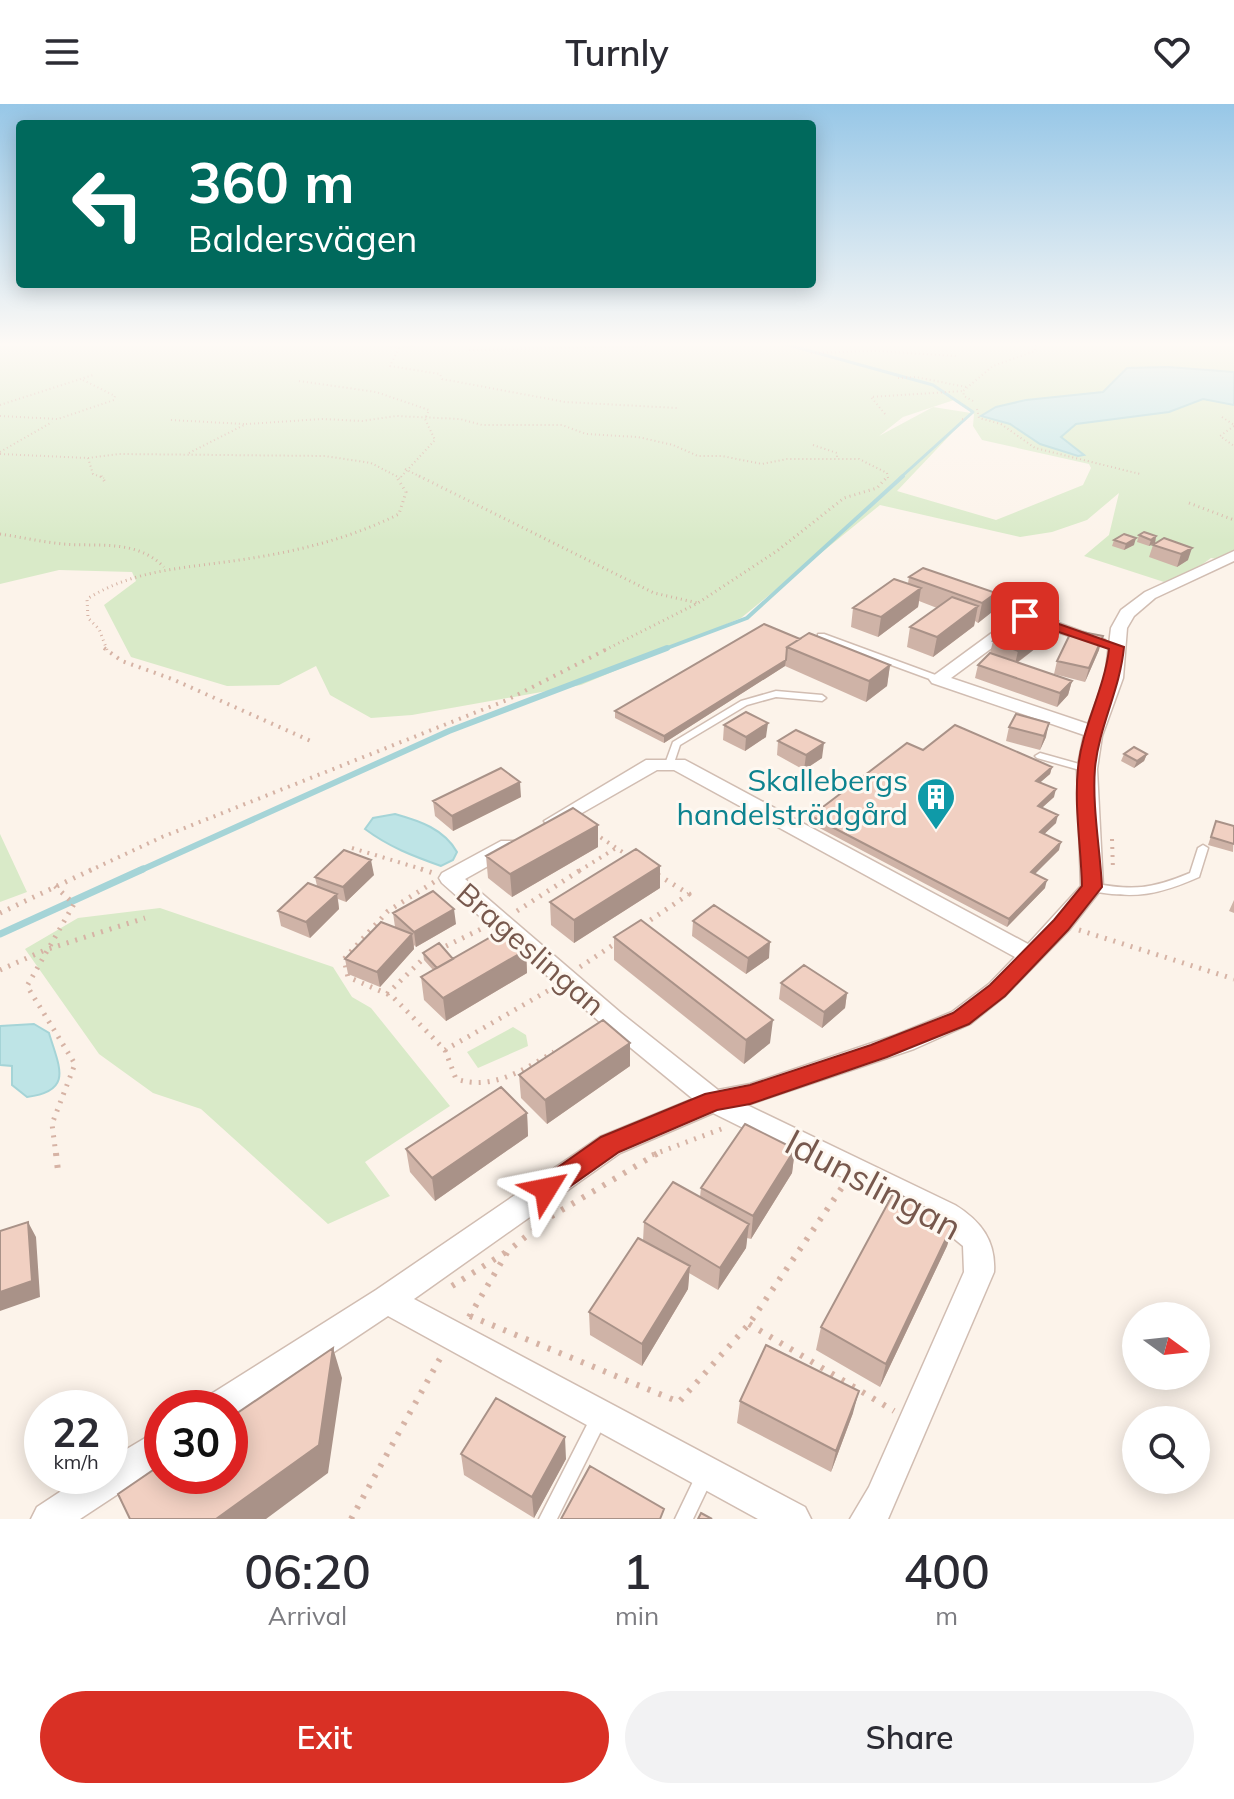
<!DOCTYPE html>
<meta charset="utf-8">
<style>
body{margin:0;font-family:Mulish,sans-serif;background:#f2f2f3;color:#2b2b33;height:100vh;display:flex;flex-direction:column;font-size:30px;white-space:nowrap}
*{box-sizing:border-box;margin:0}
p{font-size:26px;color:#7c7c81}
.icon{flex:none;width:44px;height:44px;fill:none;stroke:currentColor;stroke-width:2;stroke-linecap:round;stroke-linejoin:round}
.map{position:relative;height:1415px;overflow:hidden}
.sheet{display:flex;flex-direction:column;background:#fff;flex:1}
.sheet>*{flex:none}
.hud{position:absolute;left:16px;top:16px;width:800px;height:168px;border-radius:8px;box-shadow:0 4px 20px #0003;background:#00695c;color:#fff;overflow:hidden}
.needle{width:52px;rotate:105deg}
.fabs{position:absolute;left:1122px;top:1198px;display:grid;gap:16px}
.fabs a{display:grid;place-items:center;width:88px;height:88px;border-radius:50%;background:#fff;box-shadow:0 4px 20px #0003;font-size:40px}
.speed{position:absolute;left:24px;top:1286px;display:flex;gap:16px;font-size:40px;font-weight:700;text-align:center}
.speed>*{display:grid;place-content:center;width:104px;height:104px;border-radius:50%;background:#fff;box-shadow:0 4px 20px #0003;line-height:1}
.speed small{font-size:20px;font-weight:400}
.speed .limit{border:12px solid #d22;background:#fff;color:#111}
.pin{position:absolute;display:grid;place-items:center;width:68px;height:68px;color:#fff;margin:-34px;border-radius:16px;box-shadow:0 4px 12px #0006}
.me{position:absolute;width:88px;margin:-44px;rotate:55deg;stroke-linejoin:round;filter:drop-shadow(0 0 6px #0008)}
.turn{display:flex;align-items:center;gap:28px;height:168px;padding:0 40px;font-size:36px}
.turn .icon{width:104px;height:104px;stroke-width:2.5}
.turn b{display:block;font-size:56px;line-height:68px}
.eta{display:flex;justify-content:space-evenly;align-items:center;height:136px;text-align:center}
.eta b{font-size:48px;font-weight:600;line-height:56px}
.button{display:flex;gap:16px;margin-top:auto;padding:16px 40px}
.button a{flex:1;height:92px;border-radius:48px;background:#d93025;color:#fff;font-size:32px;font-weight:600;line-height:92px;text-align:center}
.button a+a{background:#f2f2f3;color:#2b2b33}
header{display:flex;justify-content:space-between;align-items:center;height:104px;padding:0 40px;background:#fff;font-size:36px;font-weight:600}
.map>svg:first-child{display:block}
.green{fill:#d9eac8;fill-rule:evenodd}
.water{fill:#bee4e6;stroke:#a5d4d7;stroke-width:2}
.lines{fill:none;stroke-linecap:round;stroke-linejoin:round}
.stream-far3{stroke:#a5d4d7;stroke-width:3}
.stream-far2{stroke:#a5d4d7;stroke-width:4}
.stream-far1{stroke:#a5d4d7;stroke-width:6}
.stream{stroke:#a5d4d7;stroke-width:7}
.service-casing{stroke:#d1bdb2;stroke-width:3}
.minor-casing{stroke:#d1bdb2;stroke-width:3}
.path-far4{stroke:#d6b3a5;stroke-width:2;stroke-dasharray:1 3;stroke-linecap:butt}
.path-far3{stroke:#d6b3a5;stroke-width:3;stroke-dasharray:1 4;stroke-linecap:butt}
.path-far2{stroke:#d6b3a5;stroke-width:4;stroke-dasharray:2 6;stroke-linecap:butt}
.path-far1{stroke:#d6b3a5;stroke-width:5;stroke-dasharray:2 7;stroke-linecap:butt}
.path{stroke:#d6b3a5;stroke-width:6;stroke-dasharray:3 9;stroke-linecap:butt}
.service{fill:#fff;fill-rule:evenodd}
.minor{fill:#fff;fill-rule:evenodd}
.wall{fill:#cfb3a7}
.shaded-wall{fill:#a99288}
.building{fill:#f1d0c2;stroke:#a99288;stroke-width:2}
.route{fill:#d93025;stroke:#8d1f18;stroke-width:2}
.labels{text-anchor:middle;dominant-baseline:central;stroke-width:6;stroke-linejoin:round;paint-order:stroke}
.culture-label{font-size:30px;fill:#0d838f;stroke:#fef8f1;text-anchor:end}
.street-label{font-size:30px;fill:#77584d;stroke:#fef8f1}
.near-street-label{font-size:36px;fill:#77584d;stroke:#fef8f1}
</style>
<header><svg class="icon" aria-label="menu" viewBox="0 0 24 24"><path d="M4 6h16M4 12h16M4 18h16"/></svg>Turnly<svg class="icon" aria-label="heart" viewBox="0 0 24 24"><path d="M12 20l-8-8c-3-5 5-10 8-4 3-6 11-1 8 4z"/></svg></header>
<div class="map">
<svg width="1234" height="1415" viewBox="0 0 1234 1415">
<rect width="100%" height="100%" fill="#fcf3ea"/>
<path class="green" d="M0,239H1234V458L1211,454L1192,468L1164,478L1084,452L1109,431L1119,389L1087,416L1052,428L1020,433L880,401L741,514L581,581L412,611L371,614L330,591L316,562L279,581L227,582L131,553L104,501L136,477L132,468L59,466L0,480ZM954,296L974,310L973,322L982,336L1089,360L1091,364L1083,381L996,416L897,387L971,309L933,303L879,332L903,313Z
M0,730L27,788L0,798Z
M160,804L333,863L352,893L371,904L450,1002L365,1058L390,1092L328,1120L201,1005L153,989L99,950L25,845L78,814Z
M513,923L526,931L528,942L478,964L467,948Z"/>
<path class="water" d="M1168,263L1234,268V301L1203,295L1169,308L1076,320L1061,333L1084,351L1078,352L1040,340L1010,320L981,312L996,303L1026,296L1103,288L1127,264Z
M395,710C420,717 444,725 457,748L453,756L441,762C413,752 389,743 365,725L373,714Z
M34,920L49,929C59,963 74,987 27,993L12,981V962L0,961V922Z"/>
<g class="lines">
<path class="stream-far3" d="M781,239L933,281L973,308L900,374"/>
<path class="stream-far2" d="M662,546L747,514L903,372"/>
<path class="stream-far1" d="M139,767L449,627L667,544"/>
<path class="stream" d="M0,830L143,765"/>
<g class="service-casing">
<path id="service" d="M818,530H824L941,573L942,575L941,577H935L818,534Z
M776,587L822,591L826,594L822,597L776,593L747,601L680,641L673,662H667L665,660L673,638L741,597Z
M1040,649L1090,663L1092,665L1087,668L1037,654L1035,652Z
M1203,741L1208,744L1199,773C1158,791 1136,795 1092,787L1087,783L1092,779C1133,787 1152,785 1190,769L1198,744Z
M600,1305L606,1307L608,1313L557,1415H539L594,1307Z
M705,1362L711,1365L714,1371L693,1415H675L699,1365Z"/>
</g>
<g class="minor-casing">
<path id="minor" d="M1234,447V457L1155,494L1134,512L1127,524L1123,574L1102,632L1097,665L1103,783L1069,826L1005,892L970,920L914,945L747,1001L955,1101C981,1117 996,1137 994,1168L888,1415H850L869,1383L964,1168L963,1142L935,1119L713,1009L620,1049L414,1195L805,1403L811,1415H758L388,1212L232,1316L230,1304H204L208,1292L376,1186L600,1033L693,995L603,921L442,779L439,774L442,769L501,737H515L518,742L515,747L465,775L621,909L718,986L750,980L896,931L952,908L989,880L1015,853L674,666H657L561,721H547L544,717L646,656H685L1028,840L1081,782L1077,665L1084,631L932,579L929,575L1019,509H1031L1105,536L1097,541L1027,518L951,574L1088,620L1105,574L1111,524L1121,506L1145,488Z
M162,1324V1361L80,1415H31L37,1403L84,1372H110V1355Z"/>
</g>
<path class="path-far4" d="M376,239L399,244L425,239
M399,244L390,262L440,270L442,275L565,298L677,304
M469,246L649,242
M811,249L875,247L956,252
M898,274L916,273L966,283
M299,277L376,288L429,306L425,315L435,336L400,374
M973,297L964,292L963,287L993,262L1035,247L1036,239
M0,301L93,271
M977,305L979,314L1001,320L1035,344L1140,370
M885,310L871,293L963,287
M0,312L58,315L114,296L115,292L81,275
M1222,313L1234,321
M962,315L966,316
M171,316L244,320
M1234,322L1220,332L1234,342
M813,341L837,349V355
M0,348L52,318
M189,349L246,320L323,315L362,317L396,312L460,315L482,321H562L586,330L638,333L673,341L698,352H722L762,360L787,355H859L887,369L888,374
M0,350L88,354L119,350L325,352L371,359L400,374
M88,354L93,370L104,374
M405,365L423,374"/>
<path class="path-far3" d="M101,372L105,378
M419,372L654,489L698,499
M1189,399L1234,416
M0,430C21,433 42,438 63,440C99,443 136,435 164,463
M107,546L99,525L88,514L87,495C136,464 190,464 246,455C299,447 351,434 399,410L406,388L396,372
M605,546L698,499L777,447L844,394L877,384L888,372"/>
<path class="path-far2" d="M104,544L122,557L172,575L313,638
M594,729L630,753
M1112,735L1113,766
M352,744L428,767
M89,767L162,733L507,596L609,544
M579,767L616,744"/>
<path class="path-far1" d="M421,765L433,769
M434,778L388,807L344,855L348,873L392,892L445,946L551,885
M55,782L74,800L27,882L75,960L52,1020L56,1051
M517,807L582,765
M0,809L93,765
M643,821L689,790L658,771
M1079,826L1234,875
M438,846L481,825
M580,863L616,839
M0,866L45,846L145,814
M387,890L427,851
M445,946L456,975C492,987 523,966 554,948
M652,1051L724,1024"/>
<path class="path" d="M56,1049L58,1067
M452,1182L506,1148
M470,1212L679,1298L749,1220L843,1082
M469,1213L508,1147L550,1113L658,1049
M749,1220L894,1307
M351,1415L443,1249"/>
<use href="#service" class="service"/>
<use href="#minor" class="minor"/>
</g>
<path class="wall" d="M1139,431L1156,432L1155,439L1149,442L1137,438Z
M1164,434L1188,456L1177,463L1149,453L1153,441Z
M1114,436L1134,441L1124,446L1112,442Z
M909,473L996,489L992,508L978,519L975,517L974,522L933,553L907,543L910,523L937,504L919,497L918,503L878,533L851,523L853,504L908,479Z
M1054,530L1017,559L1072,577L1068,591L1057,603L975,574L978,561L990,549L993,537Z
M800,535L890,561L887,582L866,598L785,562L664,639L615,614V607Z
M1099,546L1085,578L1054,570L1057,557Z
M724,621L766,633L745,647L723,636Z
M1009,623L1046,633L1040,646L1006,637Z
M778,637L822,654L804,666L777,651Z
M923,646L1052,663L1050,670L1040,678L1054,693L1042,704L1056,719L1044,730L1059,746L1034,770L1045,784L1007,823L810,719L811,712Z
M1124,650H1147L1144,657L1134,664L1121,657Z
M521,693L453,727L435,712L433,697Z
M1216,717L1234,722L1233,748L1208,741Z
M598,743L512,793L488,774L486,752Z
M374,771L346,798L338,795L339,805L310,834L281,822L278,807L317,782L315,773Z
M660,784L574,839L551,821L550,798Z
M1234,796V809L1229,807Z
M393,809L456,820L416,843L414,841V845L380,883L348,870L345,855L395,823Z
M693,817L769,854L746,870L692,832Z
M614,833L770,939L744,960L614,856Z
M526,846L527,869L446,917L424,896L421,873L433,866L424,856L423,849L453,855Z
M781,879L847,889L845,904L822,924L779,895Z
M630,939V962L547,1020L521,994L519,971Z
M527,1009L528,1032L435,1097L410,1068L406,1045Z
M795,1045L792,1069L751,1135L747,1134L746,1144L718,1186L689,1169L688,1185L642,1262L590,1231L589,1208L643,1137L644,1118L700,1093L701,1084Z
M954,1118L947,1142L880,1283L816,1246L821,1223Z
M740,1297L853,1309L831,1368L737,1319Z
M461,1350L566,1355L534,1414L464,1371Z"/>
<path class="shaded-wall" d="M1156,432L1155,439L1149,442L1151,436Z
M1136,434L1134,441L1124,446L1126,440Z
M1192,444L1188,456L1177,463L1181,450Z
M921,484L918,503L878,533L881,513Z
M996,489L992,508L978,519L982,499Z
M978,502L974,522L933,553L937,533Z
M1058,517L1054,530L1015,560L1018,547Z
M1103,532L1099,546L1085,578L1089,564Z
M786,556L785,562L664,639V632Z
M890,561L887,582L866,598L869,577Z
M1072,577L1068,591L1057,603L1060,589Z
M768,619L766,633L745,647L746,633Z
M1049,619L1046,633L1040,646L1044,632Z
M824,639L822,654L804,666L806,651Z
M1147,650L1144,657L1134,664L1137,657Z
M1052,663L1050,670L1034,684L1036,677Z
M520,678L521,693L453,727L452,712Z
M1056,685L1054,693L1036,709L1038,702Z
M1058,711L1056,719L1038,736L1040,728Z
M598,721V743L512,793L510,770Z
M1061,738L1059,746L1029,776L1031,768Z
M371,756L374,771L346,798L343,783Z
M660,762V784L574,839V816Z
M1047,776L1045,784L1007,823L1009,815Z
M337,790L339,805L310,834L306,818Z
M454,805L456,820L416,843L414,828Z
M412,830L414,845L380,883L377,868Z
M770,838L769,854L746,870L748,854Z
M526,846L527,869L446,917L443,894Z
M847,889L845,904L822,924L824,908Z
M773,916L770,939L744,960L746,936Z
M630,939V962L547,1020L545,996Z
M527,1009L528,1032L435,1097L432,1074Z
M795,1045L792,1069L751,1135L753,1112Z
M28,1118L36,1133L40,1193L0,1207V1188Z
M954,1118L947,1142L880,1283L886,1260Z
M749,1120L746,1144L718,1186L720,1164Z
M690,1162L688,1185L642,1262V1240Z
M333,1244L342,1274L328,1369L266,1415H216Z
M859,1287L853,1309L831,1368L836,1347Z
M565,1333L566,1355L534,1414L532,1393Z"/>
<path class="building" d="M1144,428L1156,432L1151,436L1139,431Z
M1124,430L1136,434L1126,440L1114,436Z
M1164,434L1192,444L1181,450L1153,441Z
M923,464L996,489L982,499L909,473Z
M894,475L921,484L881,513L853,504Z
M952,493L978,502L937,533L910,523Z
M1033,508L1058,517L1018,547L993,537Z
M764,520L800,535L787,543L786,556L664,632L615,607Z
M1072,526L1103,532L1089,564L1057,557Z
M809,529L890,561L869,577L787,543Z
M990,549L1072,577L1060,589L978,561Z
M746,608L768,619L746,633L724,621Z
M1016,610L1049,619L1044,632L1009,623Z
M955,621L1052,663L1036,677L1056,685L1038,702L1058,711L1040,728L1061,738L1031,768L1047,776L1009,815L811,712L907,639L923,646Z
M796,626L824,639L806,651L778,637Z
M1134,643L1147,650L1137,657L1124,650Z
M501,664L520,678L452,712L433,697Z
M573,704L598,721L510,770L486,752Z
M1216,717L1234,722V740L1211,733Z
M636,745L660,762L574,816L550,798Z
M344,746L371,756L343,783L315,773Z
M308,779L337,790L306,818L278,807Z
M433,787L454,805L414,828L393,809Z
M714,801L770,838L748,854L693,817Z
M641,816L773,916L746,936L614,833Z
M381,818L412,830L377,868L345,855Z
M503,826L526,846L443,894L421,873Z
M439,839L453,855L437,864L423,849Z
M804,861L847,889L824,908L781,879Z
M603,916L630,939L545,996L519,971Z
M501,983L527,1009L432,1074L406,1045Z
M745,1020L795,1045L753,1112L701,1084Z
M673,1078L749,1120L720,1164L644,1118Z
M894,1088L954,1118L886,1260L821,1223Z
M28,1118L32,1177L0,1188V1127Z
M638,1134L690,1162L642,1240L589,1208Z
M766,1241L859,1287L836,1347L740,1297Z
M333,1244L319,1341L216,1415H130L118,1390L162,1360V1372H230V1314Z
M496,1294L565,1333L532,1393L461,1350Z
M590,1362L664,1405L660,1415H561Z
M701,1409L712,1415H698Z"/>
<linearGradient id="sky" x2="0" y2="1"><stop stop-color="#97c7e7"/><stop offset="0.55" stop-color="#fefaf6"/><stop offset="1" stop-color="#fefaf6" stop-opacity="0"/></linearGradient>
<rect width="1234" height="437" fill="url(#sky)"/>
<path class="route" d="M1025,508L1124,543C1120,586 1099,622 1095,664C1092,702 1100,744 1102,783L1068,826L1005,892L969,920L887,953L750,1000L717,1006L619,1048L555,1093L546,1096L537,1093L534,1085L537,1078L601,1033L705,990L750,981L871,941L953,909L990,881L1054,816L1082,782C1081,743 1074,702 1078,664C1082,623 1104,587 1109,545L1020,515L1018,512Z"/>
<defs>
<g id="building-pin" transform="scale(2)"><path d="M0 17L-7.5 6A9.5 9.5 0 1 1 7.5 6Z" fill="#0f9aa8" stroke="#fef8f1"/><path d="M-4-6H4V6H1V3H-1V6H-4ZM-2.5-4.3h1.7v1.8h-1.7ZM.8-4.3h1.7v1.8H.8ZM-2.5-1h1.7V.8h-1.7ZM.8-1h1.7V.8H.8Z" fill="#fff"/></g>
</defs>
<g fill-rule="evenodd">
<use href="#building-pin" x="936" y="693"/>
</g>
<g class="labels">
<g class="culture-label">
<text x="908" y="676">Skallebergs<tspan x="908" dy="34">handelsträdgård</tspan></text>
</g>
<g class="street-label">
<text transform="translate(531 845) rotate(41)">Brageslingan</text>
</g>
<g class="near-street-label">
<text transform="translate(874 1080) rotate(28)">Idunslingan</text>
</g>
</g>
</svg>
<div class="fabs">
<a><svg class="needle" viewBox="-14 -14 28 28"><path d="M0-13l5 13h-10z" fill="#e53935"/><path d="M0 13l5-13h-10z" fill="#7c7c81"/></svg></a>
<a><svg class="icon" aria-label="search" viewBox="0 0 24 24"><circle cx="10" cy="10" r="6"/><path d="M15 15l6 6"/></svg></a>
</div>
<div class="speed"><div>22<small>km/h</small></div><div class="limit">30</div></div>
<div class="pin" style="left:1025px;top:512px;background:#d93025"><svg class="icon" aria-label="arrive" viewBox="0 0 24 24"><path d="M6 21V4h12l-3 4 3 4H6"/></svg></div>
<svg class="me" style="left:546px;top:1085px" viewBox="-20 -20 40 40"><path d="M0-17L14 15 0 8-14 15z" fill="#d93025" stroke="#fff" stroke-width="4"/></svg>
<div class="hud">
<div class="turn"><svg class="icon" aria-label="left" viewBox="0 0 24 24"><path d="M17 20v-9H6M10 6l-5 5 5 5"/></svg><div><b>360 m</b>Baldersvägen</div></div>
</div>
</div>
<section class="sheet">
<div class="eta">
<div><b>06:20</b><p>Arrival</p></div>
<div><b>1</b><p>min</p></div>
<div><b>400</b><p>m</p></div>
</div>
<div class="button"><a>Exit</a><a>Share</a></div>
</section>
